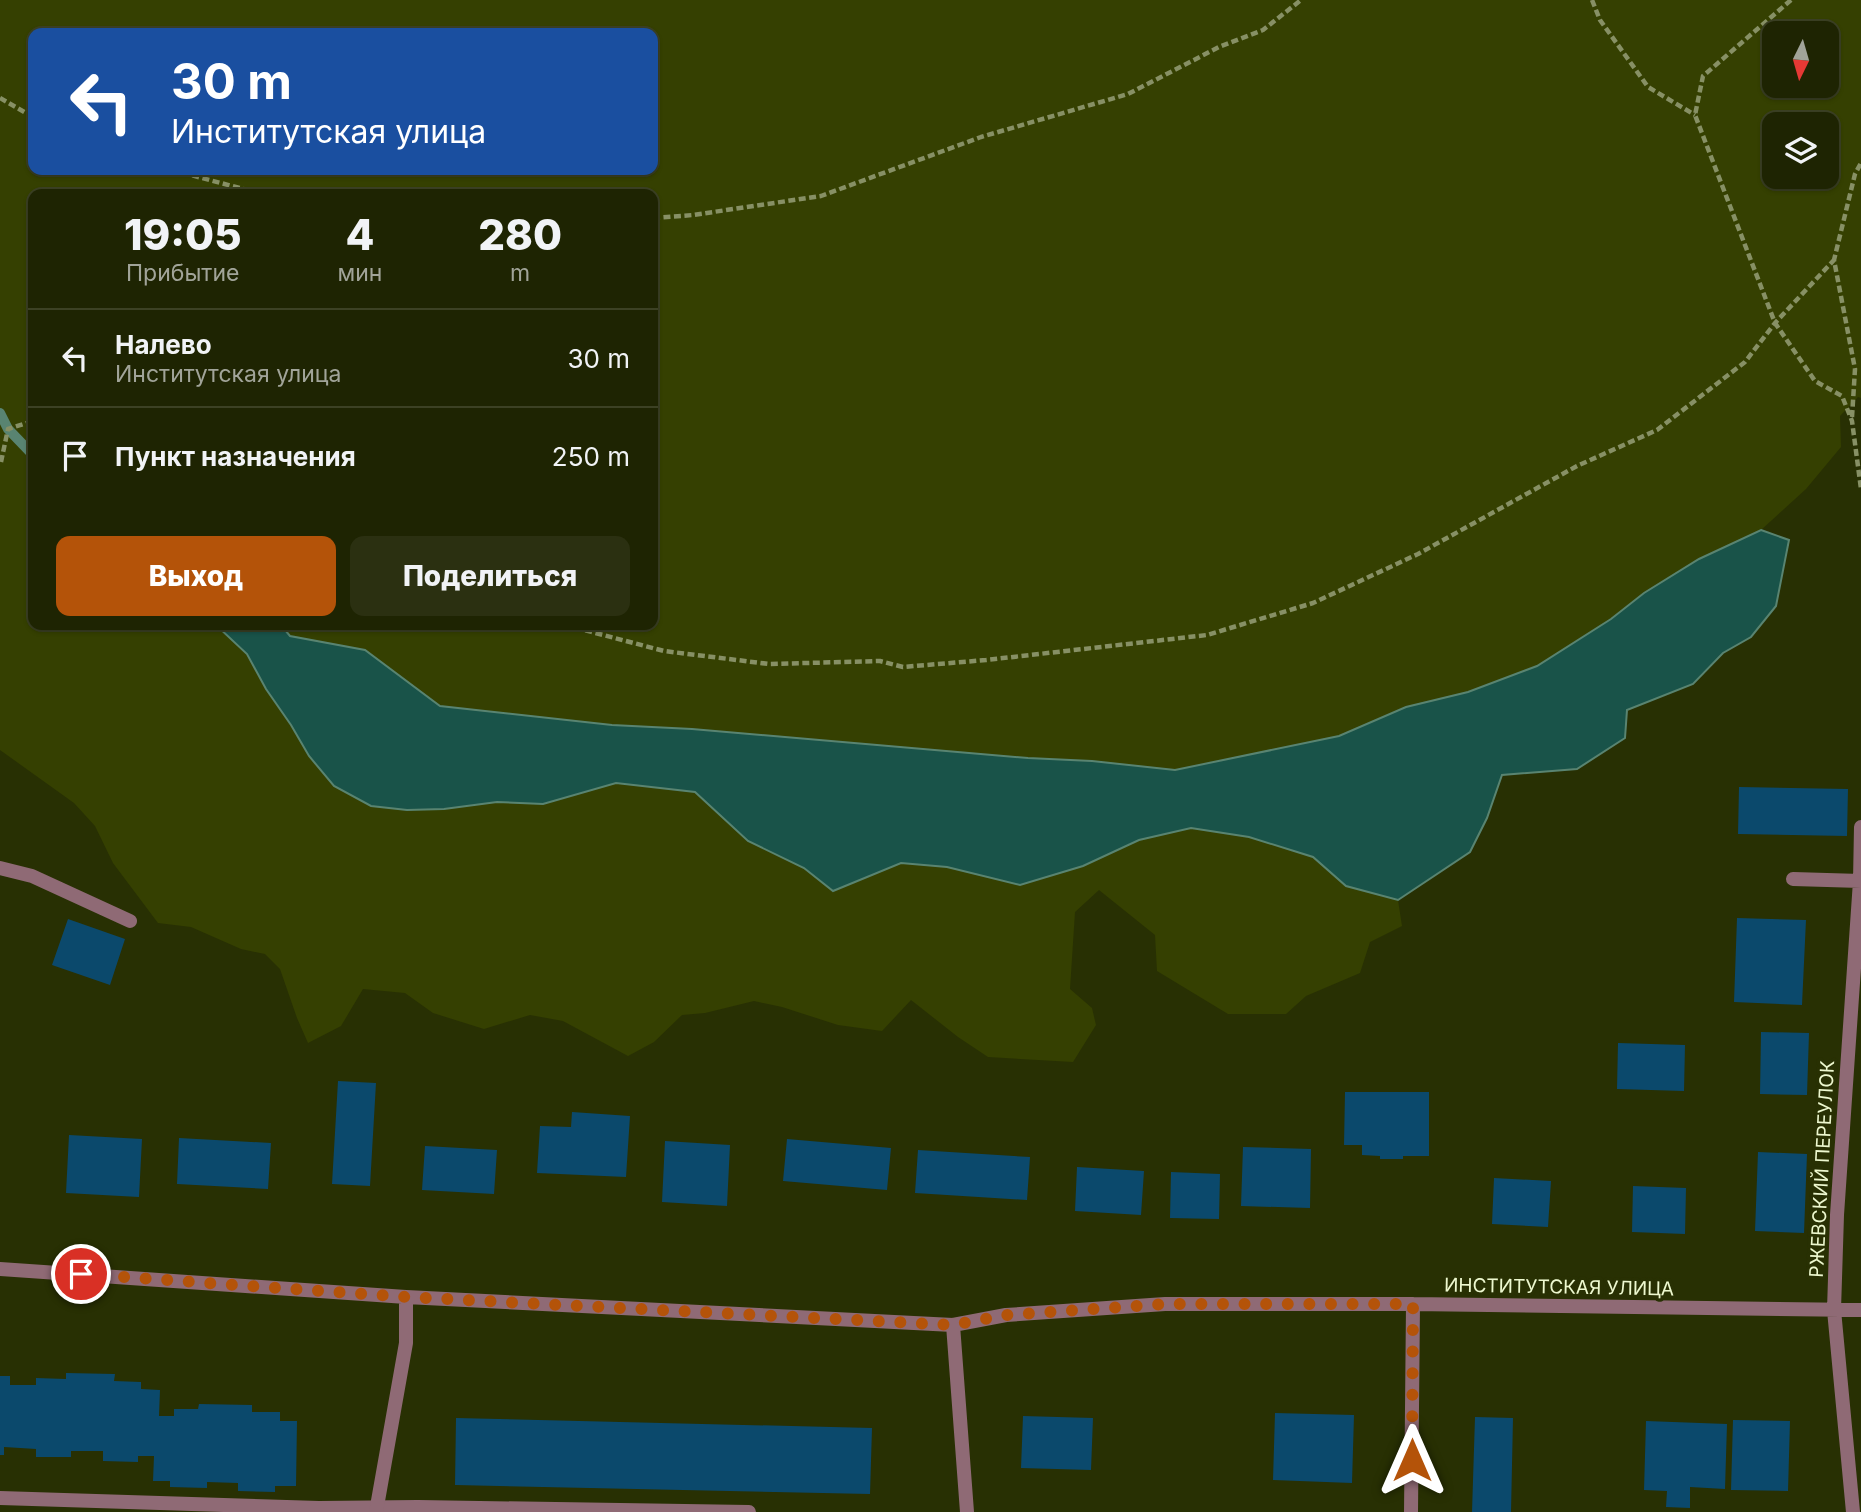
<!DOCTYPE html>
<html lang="ru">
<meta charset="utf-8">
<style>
body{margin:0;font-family:Inter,sans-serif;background:#2b3011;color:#f1f3f6;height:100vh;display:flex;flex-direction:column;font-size:26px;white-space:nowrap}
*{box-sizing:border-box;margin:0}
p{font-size:23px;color:#a1a499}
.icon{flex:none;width:38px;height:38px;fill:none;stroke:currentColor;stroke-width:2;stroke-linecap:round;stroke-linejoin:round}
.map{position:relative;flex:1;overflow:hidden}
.panel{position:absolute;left:28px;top:189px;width:630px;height:441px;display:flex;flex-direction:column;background:#1e2402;border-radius:14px;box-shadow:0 2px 5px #0004,0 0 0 2px #3c4124}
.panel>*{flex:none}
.guide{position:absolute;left:28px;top:28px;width:630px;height:147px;border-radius:14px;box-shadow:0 2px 5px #0004,0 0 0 2px #3c4124;background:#1a4fa0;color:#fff;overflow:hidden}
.needle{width:46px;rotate:185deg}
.tools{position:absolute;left:1762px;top:21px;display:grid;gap:14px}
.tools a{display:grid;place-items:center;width:77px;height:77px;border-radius:14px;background:#1e2402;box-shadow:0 2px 5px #0004,0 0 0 2px #3c4124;font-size:35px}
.pin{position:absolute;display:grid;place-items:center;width:60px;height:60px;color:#fff;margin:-30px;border:4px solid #fff;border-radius:50%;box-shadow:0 2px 7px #0007}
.me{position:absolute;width:77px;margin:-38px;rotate:0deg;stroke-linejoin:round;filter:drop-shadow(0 0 5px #0008)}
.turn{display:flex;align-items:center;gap:24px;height:147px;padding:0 28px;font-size:32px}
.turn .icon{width:91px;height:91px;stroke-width:2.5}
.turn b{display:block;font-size:49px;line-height:60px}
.eta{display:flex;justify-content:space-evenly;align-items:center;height:119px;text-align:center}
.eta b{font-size:42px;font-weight:800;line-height:49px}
.primary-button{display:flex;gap:14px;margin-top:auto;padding:14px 28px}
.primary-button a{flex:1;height:80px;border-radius:14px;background:#b45309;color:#fff;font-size:28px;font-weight:800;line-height:80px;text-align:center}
.primary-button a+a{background:#2b3011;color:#f1f3f6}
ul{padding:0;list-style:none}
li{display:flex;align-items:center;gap:21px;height:98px;padding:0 28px;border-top:2px solid #3c4124}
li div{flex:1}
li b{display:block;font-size:26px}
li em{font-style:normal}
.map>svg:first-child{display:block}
.green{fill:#354001;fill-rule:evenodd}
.water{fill:#195349;stroke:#598471;stroke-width:2}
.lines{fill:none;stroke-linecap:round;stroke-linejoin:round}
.stream{stroke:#598471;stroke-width:10}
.building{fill:#0b496c}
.path{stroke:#879065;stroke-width:4.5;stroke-dasharray:7 3.5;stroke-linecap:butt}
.lane{stroke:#8f6a75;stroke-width:14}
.street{stroke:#8f6a75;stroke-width:14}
.route{stroke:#b45309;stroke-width:12;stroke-dasharray:0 21.6}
.labels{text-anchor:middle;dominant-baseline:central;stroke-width:7;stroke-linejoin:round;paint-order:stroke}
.street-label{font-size:19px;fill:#edf8cf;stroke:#283003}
</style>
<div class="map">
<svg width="1861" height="1512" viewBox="0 0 1861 1512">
<rect width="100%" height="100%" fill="#283003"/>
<path class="green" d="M0,0H1861V398L1858,397L1840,416L1841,447L1806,489L1761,530L1699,559L1644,593L1611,619L1537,666L1468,692L1406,707L1339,736L1175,770L1092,761L1028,758L692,729L612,725L440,706L365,650L290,636L281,625H653V194H33V625H216L247,654L266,689L291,725L309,756L372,806L407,810L444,809L497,802L543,804L616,783L695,792L748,841L804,868L833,891L901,863L947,867L1020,885L1083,866L1139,840L1191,828L1249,837L1313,857L1346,886L1398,900L1402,926L1370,942L1360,973L1306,996L1286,1014H1228L1157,971L1155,935L1099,890L1075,912L1070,989L1092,1008L1096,1025L1073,1062L988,1057L958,1037L911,1000L882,1031L838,1025L782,1007L754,1001L705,1013L682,1015L654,1042L628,1056L563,1021L530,1015L484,1029L433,1013L405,993L363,989L341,1026L308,1043L297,1018L280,969L265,954L241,949L191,927L158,923L113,863L95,826L74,803L0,750ZM33,33H653V170H33ZM1774,33H1827V86H1774ZM1774,124H1827V177H1774Z"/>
<path class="water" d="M1761,530L1789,540L1776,606L1751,637L1723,653L1693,684L1627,710L1625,738L1577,769L1502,775L1487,818L1470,852L1398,900L1346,886L1313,857L1249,837L1191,828L1139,840L1083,866L1020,885L947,867L901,863L833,891L804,868L748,841L695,792L616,783L543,804L497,802L444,809L407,810L371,806L334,786L309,756L291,725L266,689L247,654L216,625H281L290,636L365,650L440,706L612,725L692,729L1028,758L1092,761L1175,770L1339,736L1406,707L1468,692L1537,666L1611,619L1644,593L1699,559Z"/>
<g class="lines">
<path class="stream" d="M0,413L8,429L33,455"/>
</g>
<path class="building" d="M1739,787L1848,789L1847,836L1738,834Z
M1737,918L1806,920L1802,1005L1734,1002Z
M68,919L125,939L110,985L52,965Z
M1761,1032L1809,1033L1807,1095L1760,1094Z
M1618,1043L1685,1045L1684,1091L1617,1089Z
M338,1081L376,1083L370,1186L332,1184Z
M1345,1092H1429V1156H1403V1159H1380V1156L1362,1155V1145H1344Z
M572,1112L630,1116L626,1177L537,1173L540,1126L571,1127Z
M69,1135L142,1139L139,1197L66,1193Z
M179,1138L271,1143L268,1189L177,1184Z
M787,1139L891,1148L887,1190L783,1181Z
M665,1141L730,1145L727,1206L662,1202Z
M425,1146L497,1150L494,1194L422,1190Z
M1243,1147L1311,1149L1310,1208L1241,1206Z
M918,1150L1030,1157L1027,1200L915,1193Z
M1758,1152L1807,1154L1804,1233L1755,1231Z
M1077,1167L1144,1171L1141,1215L1075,1211Z
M1171,1172L1220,1174L1219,1219L1170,1218Z
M1494,1178L1551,1181L1548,1227L1492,1224Z
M1633,1186L1686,1188L1685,1234L1632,1232Z
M66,1373L115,1374L114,1381L141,1382V1389L160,1390L159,1416H174V1409H198L199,1404L252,1405V1412H280V1421H297L296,1486H275V1492L238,1491V1483L207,1482V1488L170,1487V1481H153L154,1456H138V1462L103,1461V1451H71V1457H36V1449L4,1447V1455H0V1376H10V1385H36V1378L66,1379Z
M1275,1413L1354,1415L1352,1483L1273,1480Z
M1023,1416L1093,1418L1091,1470L1021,1468Z
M1475,1417L1513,1418L1511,1512H1472Z
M456,1418L872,1428L870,1494L455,1485Z
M1733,1420L1790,1421L1788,1491L1731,1490Z
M1646,1421L1727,1424L1725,1489L1690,1487V1508L1666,1507L1667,1491L1644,1490Z"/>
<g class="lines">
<path class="path" d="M1592,0L1600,20L1648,87L1695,115
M1791,0L1703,76L1695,115L1775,323L1815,381L1842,396L1852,421L1861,489
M0,98L33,117
M172,170L262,194
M653,218L693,215L821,196L981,137L1128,94L1219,47L1263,30L1301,0
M1852,417L1855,369L1834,260L1855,174L1861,163
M1,462L8,429L33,421
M565,625L664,651L769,664L880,661L903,667L986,660L1207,635L1313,603L1418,554L1577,466L1657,430L1745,362L1775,323L1834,260"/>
<path class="lane" d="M0,868L32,876L130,921
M0,1498L319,1508L418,1507L749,1512"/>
<path class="street" d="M1793,879L1861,881
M0,1269L406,1297L953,1325L1006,1315L1165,1304H1413L1861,1310
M953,1325L967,1512
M376,1512L406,1343V1297
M1411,1512L1413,1304
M1853,1512L1834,1310L1837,1215L1860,881L1861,827"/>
</g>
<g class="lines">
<path class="route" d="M81,1274L406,1297L953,1325L1006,1315L1165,1304H1413L1412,1460"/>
</g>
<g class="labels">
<g class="street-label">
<text transform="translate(1822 1169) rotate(-87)">РЖЕВСКИЙ ПЕРЕУЛОК</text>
<text transform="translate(1559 1287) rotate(1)">ИНСТИТУТСКАЯ УЛИЦА</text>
</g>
</g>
</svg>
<div class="tools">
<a><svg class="needle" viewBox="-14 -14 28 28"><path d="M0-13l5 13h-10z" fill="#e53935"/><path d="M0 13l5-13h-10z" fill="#a1a499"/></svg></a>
<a><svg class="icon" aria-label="layers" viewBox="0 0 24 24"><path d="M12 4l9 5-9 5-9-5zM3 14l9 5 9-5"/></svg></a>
</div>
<div class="pin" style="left:81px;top:1274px;background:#d93025"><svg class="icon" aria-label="arrive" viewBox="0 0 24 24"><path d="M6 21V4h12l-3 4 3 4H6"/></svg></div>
<svg class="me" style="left:1412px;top:1460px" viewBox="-20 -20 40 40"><path d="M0-17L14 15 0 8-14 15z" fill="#b45309" stroke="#fff" stroke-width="4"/></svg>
<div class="guide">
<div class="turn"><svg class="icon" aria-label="left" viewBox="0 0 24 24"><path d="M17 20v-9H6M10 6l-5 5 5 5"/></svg><div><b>30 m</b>Институтская улица</div></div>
</div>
<section class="panel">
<div class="eta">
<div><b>19:05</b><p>Прибытие</p></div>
<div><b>4</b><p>мин</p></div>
<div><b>280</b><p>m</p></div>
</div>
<ul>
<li><svg class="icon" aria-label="left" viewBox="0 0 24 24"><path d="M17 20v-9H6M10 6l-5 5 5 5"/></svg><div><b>Налево</b><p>Институтская улица</p></div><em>30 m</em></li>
<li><svg class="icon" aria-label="arrive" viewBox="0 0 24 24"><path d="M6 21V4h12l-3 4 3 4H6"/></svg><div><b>Пункт назначения</b></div><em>250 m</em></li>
</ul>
<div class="primary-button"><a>Выход</a><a>Поделиться</a></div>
</section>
</div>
